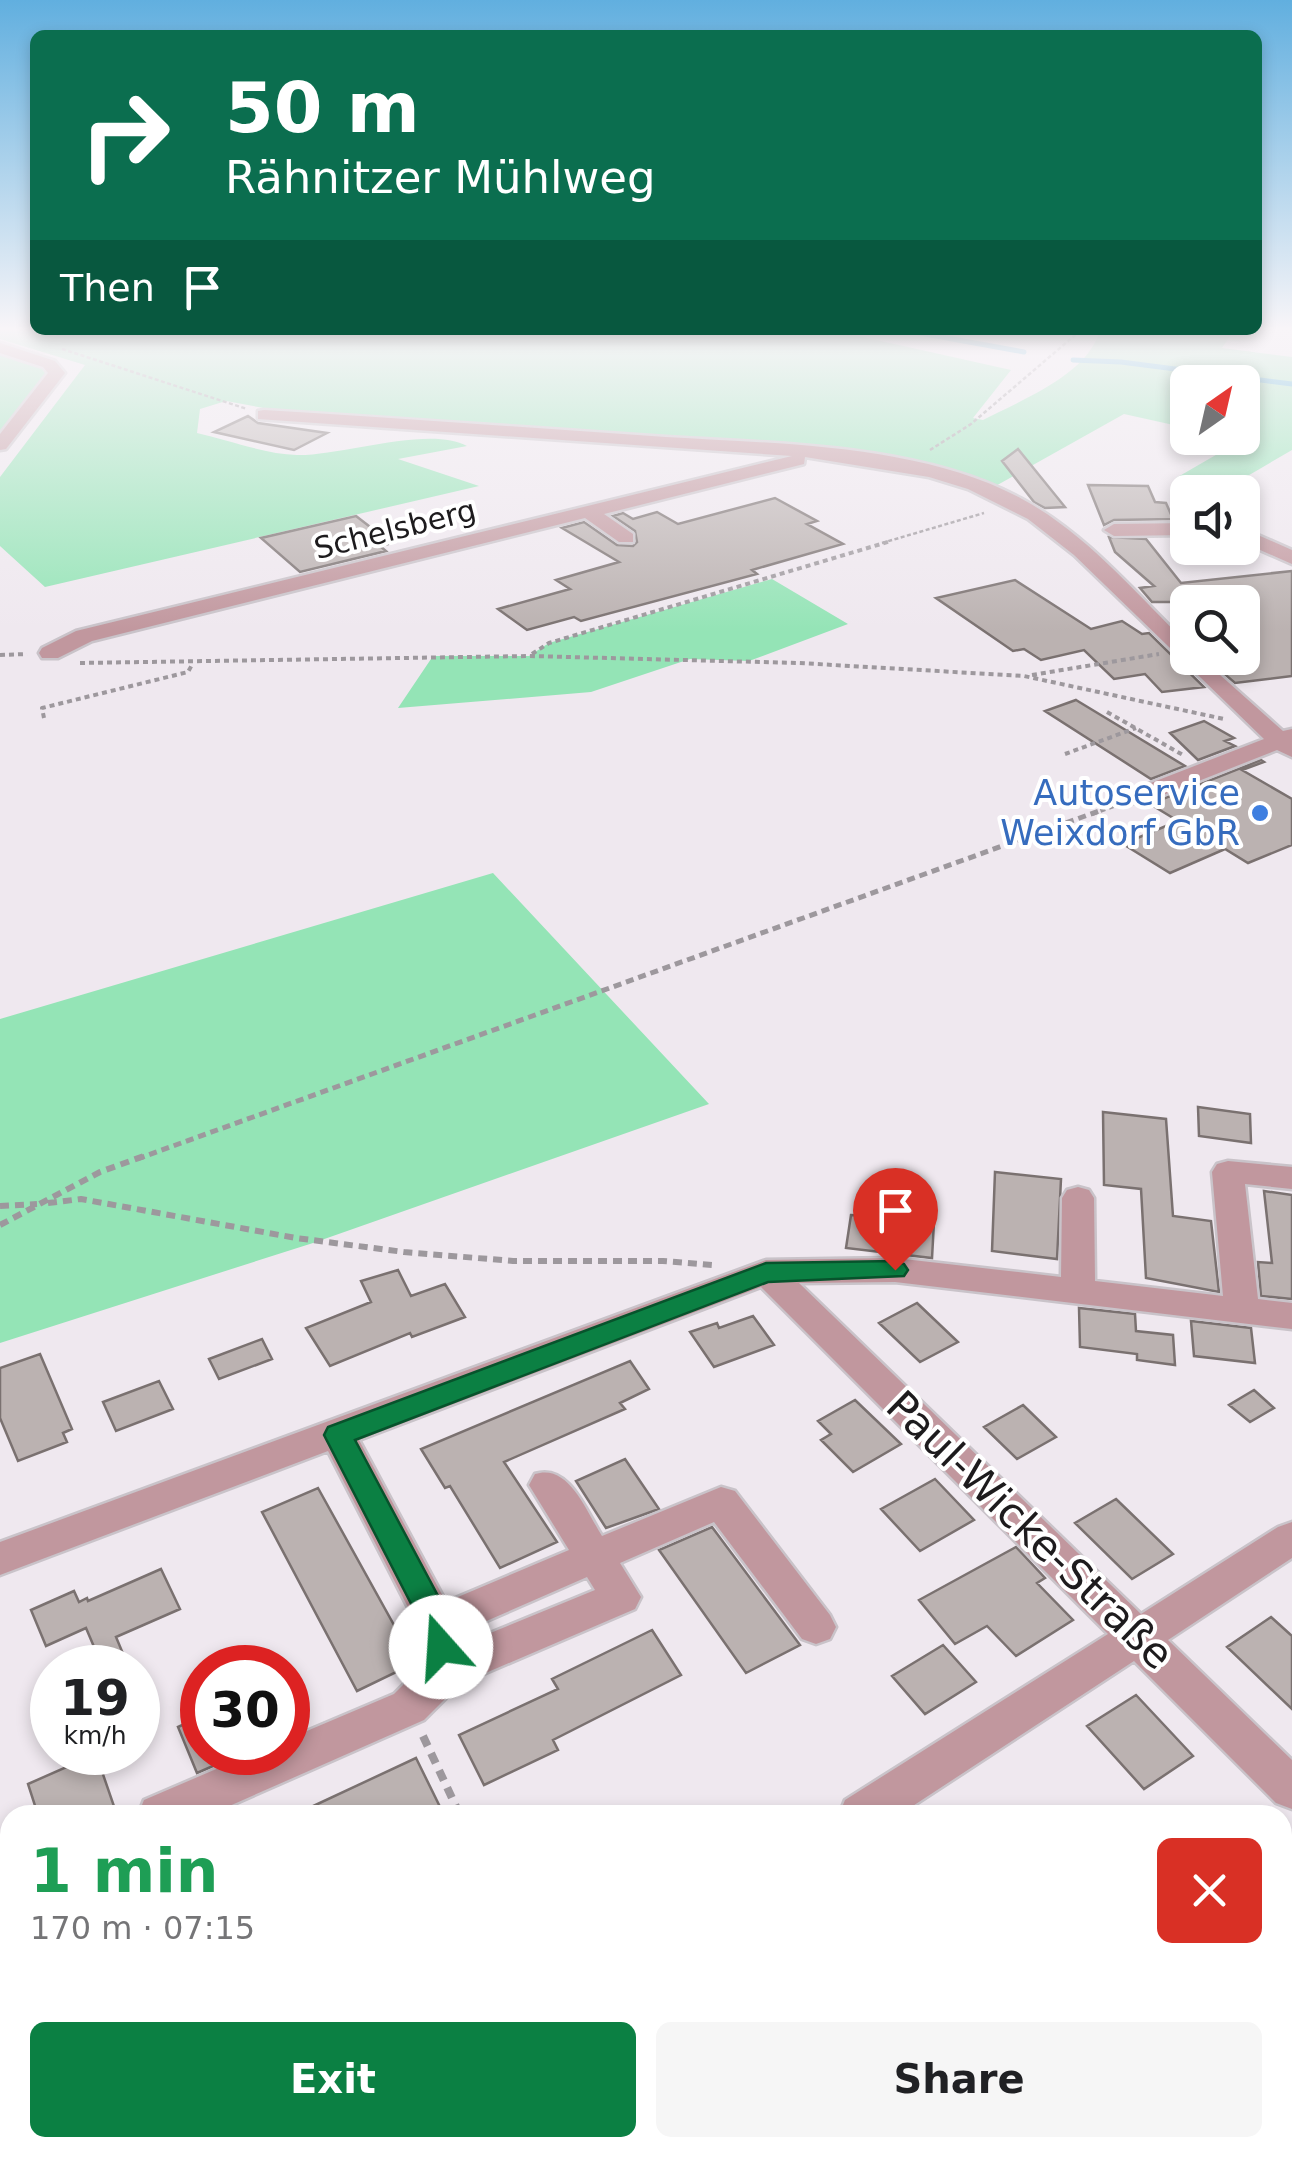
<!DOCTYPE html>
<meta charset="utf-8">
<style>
body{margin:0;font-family:"DejaVu Sans",sans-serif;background:#f6f6f6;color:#202124;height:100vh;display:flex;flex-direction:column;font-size:38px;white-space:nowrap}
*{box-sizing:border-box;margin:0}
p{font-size:32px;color:#757577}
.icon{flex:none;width:55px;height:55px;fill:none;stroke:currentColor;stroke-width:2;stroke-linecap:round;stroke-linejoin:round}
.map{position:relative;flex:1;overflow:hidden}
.side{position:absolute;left:0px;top:1805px;width:1292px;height:352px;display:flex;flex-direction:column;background:#fff;border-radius:30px 30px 0 0;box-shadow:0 5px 15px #0003}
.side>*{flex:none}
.guide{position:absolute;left:30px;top:30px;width:1232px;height:305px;border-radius:15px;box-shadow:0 5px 15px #0003;background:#0b6e4f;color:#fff;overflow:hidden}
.needle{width:65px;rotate:34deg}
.fabs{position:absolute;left:1170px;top:365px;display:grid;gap:20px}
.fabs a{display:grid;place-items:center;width:90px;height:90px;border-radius:15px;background:#fff;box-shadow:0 5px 15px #0003;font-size:50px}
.speed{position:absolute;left:30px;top:1645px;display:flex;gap:20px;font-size:50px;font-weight:700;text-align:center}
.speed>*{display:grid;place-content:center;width:130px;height:130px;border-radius:50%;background:#fff;box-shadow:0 5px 15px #0003;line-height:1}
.speed small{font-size:25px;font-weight:400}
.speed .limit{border:15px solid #d22;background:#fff;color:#111}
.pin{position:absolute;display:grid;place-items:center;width:85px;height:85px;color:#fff;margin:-102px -42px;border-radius:50% 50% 50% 0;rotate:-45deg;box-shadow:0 0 10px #0007}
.pin .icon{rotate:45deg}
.me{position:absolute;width:110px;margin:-55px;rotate:341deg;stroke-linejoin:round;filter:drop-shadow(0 0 8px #0008)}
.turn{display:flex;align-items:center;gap:35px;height:210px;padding:0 30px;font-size:45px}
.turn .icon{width:130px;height:130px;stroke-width:2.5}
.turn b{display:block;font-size:70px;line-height:85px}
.then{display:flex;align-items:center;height:95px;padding:0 30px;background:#0003;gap:20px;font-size:38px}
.round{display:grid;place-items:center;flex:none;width:105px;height:105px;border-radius:15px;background:#f6f6f6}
.head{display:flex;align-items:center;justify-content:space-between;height:170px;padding:0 30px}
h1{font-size:60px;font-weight:800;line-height:75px;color:#1e9e55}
.cta{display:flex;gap:20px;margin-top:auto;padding:20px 30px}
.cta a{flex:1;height:115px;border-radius:15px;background:#0b8043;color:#fff;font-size:40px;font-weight:800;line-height:115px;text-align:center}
.cta a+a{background:#f6f6f6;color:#202124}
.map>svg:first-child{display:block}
.green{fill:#94e4b6}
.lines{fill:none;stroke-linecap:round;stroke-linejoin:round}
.stream{stroke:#36a8d2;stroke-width:5}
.building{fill:#bbb2b1;stroke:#7a7170;stroke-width:2.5}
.minor-casing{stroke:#c9c3c9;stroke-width:5}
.path-far4{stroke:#9d989d;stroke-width:2.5;stroke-dasharray:4 2.5;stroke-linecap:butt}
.path-far3{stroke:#9d989d;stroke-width:4;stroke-dasharray:5 4;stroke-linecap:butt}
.path-far2{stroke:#9d989d;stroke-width:5;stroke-dasharray:8 5;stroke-linecap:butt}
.path-far1{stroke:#9d989d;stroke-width:6;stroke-dasharray:9 6;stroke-linecap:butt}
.path{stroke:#9d989d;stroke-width:8;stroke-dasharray:11 8;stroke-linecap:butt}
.minor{fill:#c1979e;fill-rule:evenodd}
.route{fill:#0b8043;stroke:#07532c;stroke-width:2.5}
.shop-dot{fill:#3f7fe0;stroke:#fff;stroke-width:4}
.labels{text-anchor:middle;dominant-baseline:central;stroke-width:8;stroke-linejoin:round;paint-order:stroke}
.far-street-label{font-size:30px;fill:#1d1b1d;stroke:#fff}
.shop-label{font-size:35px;fill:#366cbe;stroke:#fff;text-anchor:end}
.near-street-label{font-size:42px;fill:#1d1b1d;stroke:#fff}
</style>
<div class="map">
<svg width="1292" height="2157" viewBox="0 0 1292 2157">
<rect width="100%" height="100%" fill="#efe8ef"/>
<path class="green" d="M0,330H872L854,335L1011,370L973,418L983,420C1021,400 1088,375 1100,330H1234L1222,348L1292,357V450L1220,492L1187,494L1176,478L1240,441L1230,438H1242V382H1188L1187,428L1124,414L992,488L858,457L301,415L226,401L200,409L197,433C228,440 265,454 297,455C341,456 430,425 467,446L398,459L479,486L45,587L0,546V477L85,365L0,339Z
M0,350L38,361L52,372L0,440Z
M772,579L848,624L749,661L690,659L591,692L398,708L433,656H529L549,643Z
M493,873L709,1104L313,1243L0,1343V1019Z"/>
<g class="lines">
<path class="stream" d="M903,330L1024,352
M1073,360L1121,362L1292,384"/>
</g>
<path class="building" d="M248,416L258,423L327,433L294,450L214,432Z
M1018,449L1065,507L1045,508L1034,502L1002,461Z
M1088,485L1148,486L1155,502L1166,503L1173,519L1114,520L1104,525Z
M775,498L817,521L807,524L843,544L752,570L757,574L581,621L574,617L527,630L498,609L570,589L556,580L619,562L562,528L584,522L617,545L633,546L637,542L635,531L613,516L623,513L633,519L657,512L678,524Z
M356,516L387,540L388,544L380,546L386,551L300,572L261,538Z
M1109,537L1146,539L1181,583L1292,571V676L1235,683L1206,658H1242V602H1188V618L1171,602H1152L1140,588L1154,586L1115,552Z
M1015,580L1091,629L1122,621L1142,634L1149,633L1204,687L1162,692L1145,674L1114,679L1084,650L1041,660L1024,649L1013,651L936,598Z
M1076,700L1185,766L1151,779L1045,711Z
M1204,721L1234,738L1225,741L1235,746L1198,760L1170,733Z
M1261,760L1264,762L1242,770L1292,799V845L1248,863L1225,849L1170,873L1123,844L1178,821L1150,804Z
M1198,1107L1250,1114L1251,1143L1199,1136Z
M1103,1112L1166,1119L1173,1216L1211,1221L1219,1292L1146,1278L1141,1189L1104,1185Z
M995,1172L1061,1179L1057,1259L992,1251Z
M1264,1191L1292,1195V1299L1261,1296L1258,1262L1272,1263Z
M851,1215L934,1222L932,1258L846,1248Z
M398,1270L411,1296L445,1284L465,1317L412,1337L410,1333L330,1366L306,1328L371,1302L361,1281Z
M917,1303L958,1342L920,1362L879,1323Z
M1079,1308L1135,1314L1136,1331L1173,1335L1175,1365L1137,1360V1354L1080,1347Z
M753,1316L774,1345L714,1367L690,1332L717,1323L719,1328Z
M1191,1321L1251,1328L1255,1363L1194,1356Z
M262,1339L272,1359L219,1379L209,1359Z
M40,1354L72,1429L63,1433L67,1442L18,1461L0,1418V1368Z
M630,1361L649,1389L620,1403L625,1409L504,1462L557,1542L500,1568L450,1486L445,1488L421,1449Z
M159,1381L173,1409L116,1431L103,1402Z
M1254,1390L1274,1408L1250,1422L1229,1405Z
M855,1400L901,1444L853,1472L821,1440L831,1434L818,1421Z
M1023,1405L1056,1437L1017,1459L984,1427Z
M625,1459L659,1509L606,1528L576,1481Z
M935,1479L974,1520L920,1551L881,1509Z
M318,1488L415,1663L357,1691L262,1512Z
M1116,1499L1173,1554L1132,1579L1075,1523Z
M712,1527L800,1645L746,1673L659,1550Z
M1016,1547L1045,1578L1037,1583L1073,1620L1016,1656L987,1626L955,1644L919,1600Z
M161,1569L180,1609L116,1637L129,1668H103L86,1628L46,1646L31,1610L74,1591L79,1602L87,1598L88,1601Z
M1271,1617L1292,1636V1709L1227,1647Z
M652,1630L681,1675L553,1740L558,1750L484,1785L459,1735L558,1689L552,1679Z
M943,1645L976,1682L925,1714L892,1676Z
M1136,1695L1193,1756L1144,1789L1087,1726Z
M202,1716V1752H245L197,1773L178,1727Z
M96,1754L117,1815H38L28,1784Z
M416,1758L444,1815H294Z"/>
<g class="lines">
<g class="minor-casing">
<path id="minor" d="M0,343L55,361L65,373L6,449L0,450V434L48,373L43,367L0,353Z
M264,410C398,418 532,428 666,437C779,444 921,444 1022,499C1087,534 1135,593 1188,644V658H1201L1283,731L1292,729V757L1277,750L1143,803H1125L1122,798L1125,793L1264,739L1074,555L1028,519L968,489L929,477L805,457L804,464L604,514L633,534V542H619L585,518L92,641L58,658H42L39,653L42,648L76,631L792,456L258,419V411Z
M1188,523V535L1114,536L1104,530L1114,524Z
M1242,528L1292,550V564L1242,542Z
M1228,1161L1292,1167V1189L1245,1184L1258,1299L1292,1303V1329L895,1282L799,1283L1141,1614L1278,1527L1292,1522V1558L1168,1640L1292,1760V1809L1276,1803L1134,1661L899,1815H839L845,1800L1108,1634L761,1287L359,1440L446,1602L569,1550L529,1485L535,1474C569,1463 586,1511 602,1536L721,1487L735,1491L830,1615L836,1627L830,1639L816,1644L802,1639L714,1522L620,1563L641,1597L635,1609L460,1684L424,1720L209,1815H138L144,1800L256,1752H288V1739L394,1694L423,1665L417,1625L328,1451L0,1575V1542L766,1260L895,1258L1061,1277L1062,1198L1067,1190L1078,1187L1089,1190L1094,1198L1095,1281L1223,1296L1212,1172L1217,1164ZM587,1577L595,1590L461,1645L459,1633Z
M10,1859V1903L0,1907V1863Z"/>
</g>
<path class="path-far4" d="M62,349L247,409
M930,450L971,424L1081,330
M882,543L984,513"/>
<path class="path-far3" d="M532,654L549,643L891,541
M0,655L27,654
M80,663L530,656L799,663L1024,676L1224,719
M1032,675L1159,654
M1107,712L1183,755
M44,718L42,708L188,672L193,663
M1065,754L1136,728
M1092,814L1114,806"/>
<path class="path-far2" d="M137,1159L1099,811"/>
<path class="path-far1" d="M48,1203L81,1199L296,1238L404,1252L513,1261H663L712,1265
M0,1206L37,1204
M0,1225L100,1172L144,1156"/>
<path class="path" d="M423,1736L460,1815
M588,2148L591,2157"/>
<use href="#minor" class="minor"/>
</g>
<linearGradient id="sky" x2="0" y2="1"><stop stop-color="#61afdf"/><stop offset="0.52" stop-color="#f8f5f8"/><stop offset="1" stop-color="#f8f5f8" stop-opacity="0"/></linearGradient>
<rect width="1292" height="632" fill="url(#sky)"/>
<path class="route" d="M895,1261L904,1264L908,1270L904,1276L768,1282L355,1440L453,1624L457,1647L452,1657L441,1661L430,1657L422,1625L324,1435L328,1427L766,1263Z"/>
<circle class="shop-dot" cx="1260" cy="813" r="10"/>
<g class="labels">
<g class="far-street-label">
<text transform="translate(395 529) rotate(-14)">Schelsberg</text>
</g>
<g class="shop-label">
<text x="1240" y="793">Autoservice<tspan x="1240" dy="40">Weixdorf GbR</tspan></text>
</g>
<g class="near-street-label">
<text transform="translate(1030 1530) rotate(44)">Paul-Wicke-Straße</text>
</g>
</g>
</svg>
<div class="fabs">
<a><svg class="needle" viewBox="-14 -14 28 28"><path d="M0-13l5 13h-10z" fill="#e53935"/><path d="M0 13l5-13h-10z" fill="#757577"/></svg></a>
<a><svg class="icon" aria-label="sound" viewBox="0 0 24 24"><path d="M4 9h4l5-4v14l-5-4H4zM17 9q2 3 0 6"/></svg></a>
<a><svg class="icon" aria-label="search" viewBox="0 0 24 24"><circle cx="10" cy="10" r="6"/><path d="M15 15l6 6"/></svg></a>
</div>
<div class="speed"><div>19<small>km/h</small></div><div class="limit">30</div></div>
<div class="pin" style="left:895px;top:1270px;background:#d93025"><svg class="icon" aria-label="arrive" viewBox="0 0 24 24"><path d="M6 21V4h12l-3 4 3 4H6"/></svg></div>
<svg class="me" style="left:441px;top:1647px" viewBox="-20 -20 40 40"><circle r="19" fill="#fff"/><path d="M0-13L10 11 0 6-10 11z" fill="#0b8043"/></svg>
<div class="guide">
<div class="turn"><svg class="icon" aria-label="right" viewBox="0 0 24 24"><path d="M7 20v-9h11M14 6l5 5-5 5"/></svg><div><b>50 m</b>Rähnitzer Mühlweg</div></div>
<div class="then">Then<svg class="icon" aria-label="arrive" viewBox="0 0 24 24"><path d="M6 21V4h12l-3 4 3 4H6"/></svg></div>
</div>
<section class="side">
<div class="head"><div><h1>1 min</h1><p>170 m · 07:15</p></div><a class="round" style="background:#d93025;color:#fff"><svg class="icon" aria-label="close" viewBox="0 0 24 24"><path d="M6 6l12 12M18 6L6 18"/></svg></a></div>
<div class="cta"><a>Exit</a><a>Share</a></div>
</section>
</div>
